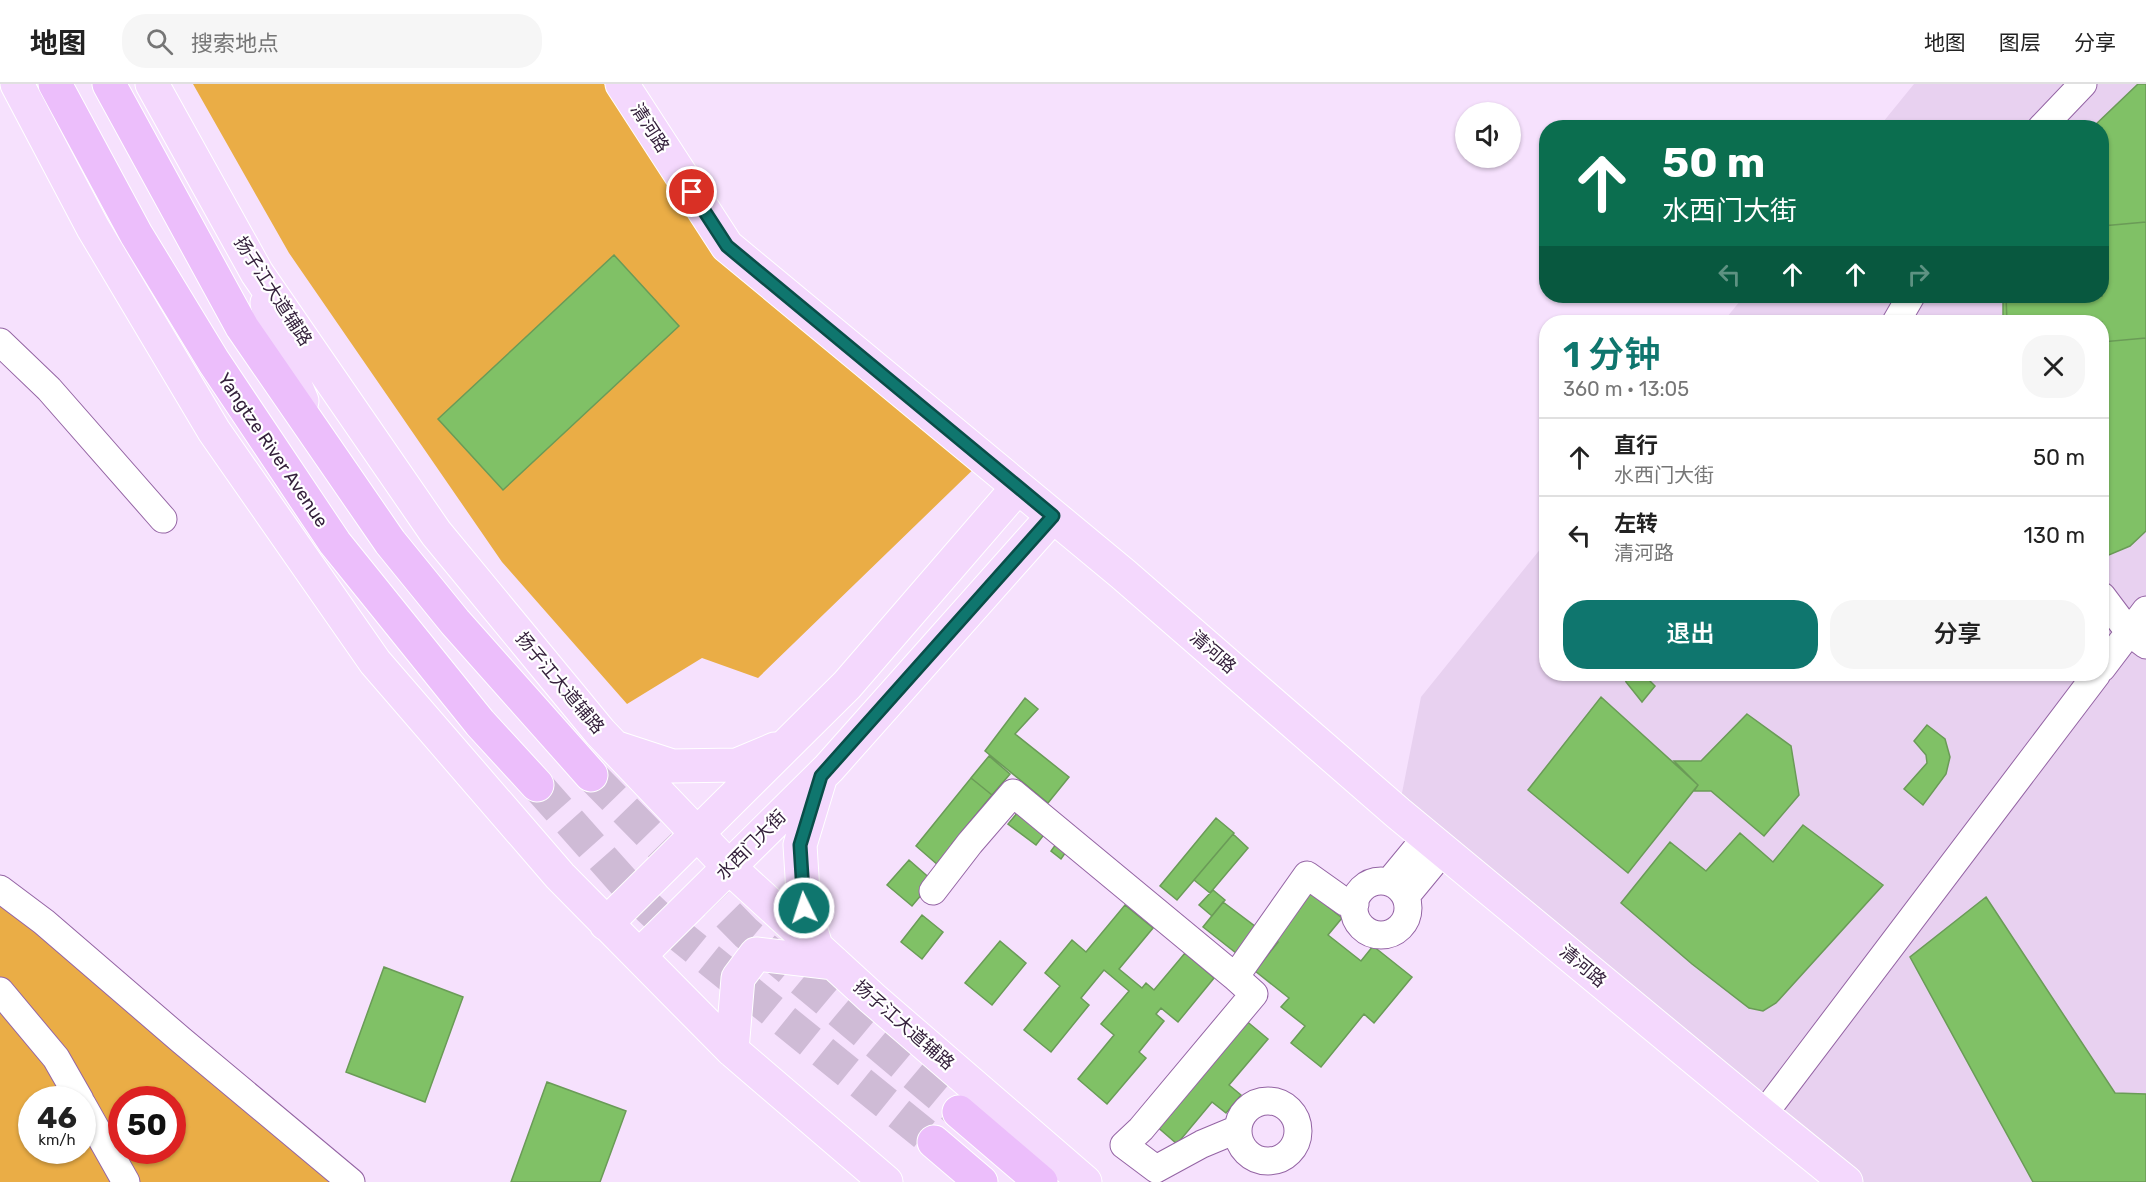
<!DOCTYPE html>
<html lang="zh">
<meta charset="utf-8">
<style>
body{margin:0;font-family:Rubik,"Noto Sans SC",sans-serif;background:#f6f6f6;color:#222;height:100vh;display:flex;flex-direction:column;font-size:22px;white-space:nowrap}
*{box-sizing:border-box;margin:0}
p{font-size:20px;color:#767676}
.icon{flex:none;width:33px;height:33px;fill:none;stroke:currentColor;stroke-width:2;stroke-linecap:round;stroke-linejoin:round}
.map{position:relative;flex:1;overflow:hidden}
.sheet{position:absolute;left:1539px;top:231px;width:570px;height:366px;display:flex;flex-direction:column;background:#fff;border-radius:24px;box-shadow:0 2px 4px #0004}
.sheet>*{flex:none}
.hud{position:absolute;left:1539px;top:36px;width:570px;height:183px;border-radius:24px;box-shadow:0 2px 4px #0004;background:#0b6e4f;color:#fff;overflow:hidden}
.fabs{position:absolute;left:1455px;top:18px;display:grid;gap:12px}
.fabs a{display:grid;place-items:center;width:66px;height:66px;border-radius:50%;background:#fff;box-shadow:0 2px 4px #0004;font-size:30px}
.speed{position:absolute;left:18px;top:1002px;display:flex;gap:12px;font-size:30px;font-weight:700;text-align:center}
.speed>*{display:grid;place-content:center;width:78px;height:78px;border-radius:50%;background:#fff;box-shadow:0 2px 4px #0004;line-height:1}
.speed small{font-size:15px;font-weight:400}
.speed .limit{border:9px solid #d22;background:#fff;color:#111}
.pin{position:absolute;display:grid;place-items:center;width:51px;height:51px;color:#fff;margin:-26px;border:3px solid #fff;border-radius:50%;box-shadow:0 2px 6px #0007}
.me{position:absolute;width:66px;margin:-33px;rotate:356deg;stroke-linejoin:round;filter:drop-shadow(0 0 4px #0008)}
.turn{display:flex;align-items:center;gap:21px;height:126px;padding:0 24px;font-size:27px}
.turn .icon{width:78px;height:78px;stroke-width:2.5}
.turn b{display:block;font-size:42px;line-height:51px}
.lanes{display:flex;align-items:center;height:57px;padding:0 24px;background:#0003;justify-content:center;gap:30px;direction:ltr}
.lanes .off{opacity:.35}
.round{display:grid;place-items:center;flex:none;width:63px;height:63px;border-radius:24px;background:#f6f6f6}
.headline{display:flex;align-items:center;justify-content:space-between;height:102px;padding:0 24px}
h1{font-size:36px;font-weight:600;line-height:45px;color:#0f766e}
.cta{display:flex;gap:12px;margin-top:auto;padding:12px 24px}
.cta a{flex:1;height:69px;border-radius:24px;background:#0f766e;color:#fff;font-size:24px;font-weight:600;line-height:69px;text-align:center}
.cta a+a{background:#f6f6f6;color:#222}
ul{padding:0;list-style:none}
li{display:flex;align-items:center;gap:18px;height:78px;padding:0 24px;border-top:2px solid #e0e0e0}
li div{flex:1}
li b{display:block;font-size:22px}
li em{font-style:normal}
header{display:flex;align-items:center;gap:36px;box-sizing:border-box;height:84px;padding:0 30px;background:#fff;border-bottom:2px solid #e0e0e0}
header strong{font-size:28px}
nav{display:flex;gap:33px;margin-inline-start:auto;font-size:21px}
.search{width:420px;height:54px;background:#f6f6f6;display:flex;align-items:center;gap:15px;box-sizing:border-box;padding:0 21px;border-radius:24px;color:#767676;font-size:22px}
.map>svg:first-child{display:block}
.built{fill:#e8d1f0}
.green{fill:#eaad46;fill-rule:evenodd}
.building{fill:#80c166;stroke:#6a9b57;stroke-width:1.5}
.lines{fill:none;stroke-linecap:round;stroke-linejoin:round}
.highway-tunnel{stroke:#cfbbd6;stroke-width:33;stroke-dasharray:33 16;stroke-linecap:butt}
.minor-casing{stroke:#9464a4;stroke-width:29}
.major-casing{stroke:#fff;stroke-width:35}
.highway-casing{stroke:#fff;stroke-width:35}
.minor{stroke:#fff;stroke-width:27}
.major{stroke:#f4d8fd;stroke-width:33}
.highway{stroke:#ecbefb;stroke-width:33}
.route-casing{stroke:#0a4d48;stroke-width:15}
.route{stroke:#0f766e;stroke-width:10}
.labels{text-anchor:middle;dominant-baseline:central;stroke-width:4.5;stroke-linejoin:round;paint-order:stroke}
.street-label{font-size:18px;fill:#35213c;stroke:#fff}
</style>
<header>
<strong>地图</strong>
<div class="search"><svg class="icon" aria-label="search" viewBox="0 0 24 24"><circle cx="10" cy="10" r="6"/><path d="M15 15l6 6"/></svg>搜索地点</div>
<nav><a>地图</a><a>图层</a><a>分享</a></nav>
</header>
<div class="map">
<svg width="2146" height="1098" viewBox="0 0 2146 1098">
<rect width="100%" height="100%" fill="#f6e1fd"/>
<path class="built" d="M1914,0H2146V1098H1853L1398,729L1421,613L1546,458V590H2102V238H1723L1744,212H2102V44L1879,43Z"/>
<path class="green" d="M193,0H604L727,162L984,375L758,594L702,574L627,620L502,478L289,169Z
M0,819L334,1098H0ZM32,1016H82V1066H32ZM122,1016H172V1066H122Z"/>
<path class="building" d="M2138,0H2146V447L2130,462L2109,471L2102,465V238H2003V212H2102V44H2092Z
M2146,138V254L2102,258V238H2007L2006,212H2102V142Z
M614,171L679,242L503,406L438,335Z
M1624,590H1646L1648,595L1655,602L1642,618L1626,598Z
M1601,613L1698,701L1628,789L1528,706Z
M1025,614L1038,625L1015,650L1069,693L1048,719L985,667Z
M1747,630L1791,662L1799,711L1764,752L1711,707H1694L1698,701L1674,677H1701Z
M1927,641L1945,655L1950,673L1946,690L1923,721L1904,705L1927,679L1926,671L1914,657Z
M989,672L1010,690L992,711L971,694Z
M971,694L992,711L952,760L962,768L946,788L916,762Z
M1023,722L1050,743L1036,761L1008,740Z
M1216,734L1234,749L1177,816L1160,802Z
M1803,741L1883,801L1776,919L1763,927L1749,924L1692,880L1621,819L1670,758L1706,787L1740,749L1773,778Z
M1233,750L1248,764L1210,809L1194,796Z
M1061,753L1071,761L1061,775L1051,767Z
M909,776L933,797L912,822L887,801Z
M1305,804L1342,834L1328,851L1361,877L1373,862L1412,893L1374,939L1364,930L1321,983L1291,959L1305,942L1281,923L1289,914L1255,887L1278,858L1268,850Z
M1213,806L1225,816L1212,832L1199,821Z
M1986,813L2115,1009L2146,1010V1098H2033L1910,873Z
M1223,818L1256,843L1236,869L1203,843Z
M1125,821L1153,844L1119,885L1142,904L1146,899L1154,906L1185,869L1214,894L1178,938L1161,924L1156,930L1164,937L1139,968L1146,974L1107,1020L1078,995L1114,951L1101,940L1129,907L1104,886L1081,914L1089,921L1051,968L1024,946L1060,902L1045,889L1072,856L1086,868Z
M922,831L943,848L922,875L901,858Z
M1000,857L1026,879L992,921L965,899Z
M384,883L463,913L425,1018L346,988Z
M1244,935L1268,955L1229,1001L1241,1011L1226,1029L1212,1018L1177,1060L1155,1041Z
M547,998L626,1027L600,1098H511Z"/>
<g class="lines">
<path class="highway-tunnel" d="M591,691L746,849L959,1028
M537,701L636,812L669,843L934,1058"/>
<g class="minor-casing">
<path id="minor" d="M2041,44L2083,0
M1896,238L1911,212
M0,258L49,305L163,435
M2102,512L2129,548L2146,561
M2102,584L2146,526
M1354 824a27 27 0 1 1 54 0a27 27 0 1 1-54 0Z
M1389,798L1427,752
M0,805L44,838L181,956L351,1098
M933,807L970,759L1013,709L1234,892L1240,886L1307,791L1345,818L1355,820
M1406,812L1444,766
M1234,892L1254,910L1141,1045L1124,1061L1156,1085L1202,1060L1238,1045
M0,907L56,974L80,1016
M1238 1047a30 30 0 1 1 60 0a30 30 0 1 1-60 0Z
M82,1020L126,1098
M1763,1031L2097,590"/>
</g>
<g class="major-casing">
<path id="major" d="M17,0L93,144L214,347L375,578L560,792L732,966L886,1098
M152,0L257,189L436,449L600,648L729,783L872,914L1085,1098
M622,0L727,162L1123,490L1398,729L1763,1031L1846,1098
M267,219L281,268L302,317
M617,664L672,682L737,681L775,665
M606,840L847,601L1018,403
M816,862L804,824L800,761L820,695
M639,872L829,684L1053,432
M732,966L738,894L756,870L834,879"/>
</g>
<g class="highway-casing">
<path id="highway" d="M55,0L136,150L214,278L335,459L480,639L537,701
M109,0L242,243L390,458L455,538L591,691
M959,1028L1041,1098
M934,1058L981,1098"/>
</g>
<use href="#minor" class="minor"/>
<use href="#major" class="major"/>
<use href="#highway" class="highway"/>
</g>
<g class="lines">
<g class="route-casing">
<path id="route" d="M692,108L727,162L1053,432L821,692L800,761L804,824"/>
</g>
<use href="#route" class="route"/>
</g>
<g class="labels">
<g class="street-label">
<text transform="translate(650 44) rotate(57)">清河路</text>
<text transform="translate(273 207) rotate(57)">扬子江大道辅路</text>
<text transform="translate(273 366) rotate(56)">Yangtze River Avenue</text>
<text transform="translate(1213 568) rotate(41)">清河路</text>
<text transform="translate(560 599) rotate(50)">扬子江大道辅路</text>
<text transform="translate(751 761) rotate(-45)">水西门大街</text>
<text transform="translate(1583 882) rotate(40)">清河路</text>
<text transform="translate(904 941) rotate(41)">扬子江大道辅路</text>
</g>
</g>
</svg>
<div class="fabs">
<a><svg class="icon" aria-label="sound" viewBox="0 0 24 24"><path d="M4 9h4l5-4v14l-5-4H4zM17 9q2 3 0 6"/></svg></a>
</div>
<div class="speed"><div>46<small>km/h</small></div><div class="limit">50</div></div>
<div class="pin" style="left:692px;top:108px;background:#d93025"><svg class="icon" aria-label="arrive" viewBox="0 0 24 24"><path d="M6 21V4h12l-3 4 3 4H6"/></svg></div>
<svg class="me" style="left:804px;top:824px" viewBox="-20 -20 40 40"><circle r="17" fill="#0f766e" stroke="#fff" stroke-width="3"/><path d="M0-11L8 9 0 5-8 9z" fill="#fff"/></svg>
<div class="hud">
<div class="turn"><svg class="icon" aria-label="ahead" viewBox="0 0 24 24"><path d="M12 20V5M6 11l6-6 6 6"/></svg><div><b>50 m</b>水西门大街</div></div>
<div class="lanes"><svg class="icon off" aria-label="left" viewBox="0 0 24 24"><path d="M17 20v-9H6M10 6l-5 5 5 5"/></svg><svg class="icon" aria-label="ahead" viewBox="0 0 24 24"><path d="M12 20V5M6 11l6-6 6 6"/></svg><svg class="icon" aria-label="ahead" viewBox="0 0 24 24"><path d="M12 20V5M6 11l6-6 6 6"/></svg><svg class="icon off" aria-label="right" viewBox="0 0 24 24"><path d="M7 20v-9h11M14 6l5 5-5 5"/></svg></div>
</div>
<section class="sheet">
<div class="headline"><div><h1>1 分钟</h1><p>360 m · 13:05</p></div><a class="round"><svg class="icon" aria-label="close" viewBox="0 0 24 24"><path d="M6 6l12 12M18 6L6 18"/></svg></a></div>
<ul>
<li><svg class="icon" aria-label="ahead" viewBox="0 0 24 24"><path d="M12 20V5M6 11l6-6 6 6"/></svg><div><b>直行</b><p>水西门大街</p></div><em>50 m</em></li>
<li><svg class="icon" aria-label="left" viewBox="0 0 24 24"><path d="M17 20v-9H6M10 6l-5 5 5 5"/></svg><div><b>左转</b><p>清河路</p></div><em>130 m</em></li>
</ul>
<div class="cta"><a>退出</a><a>分享</a></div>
</section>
</div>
